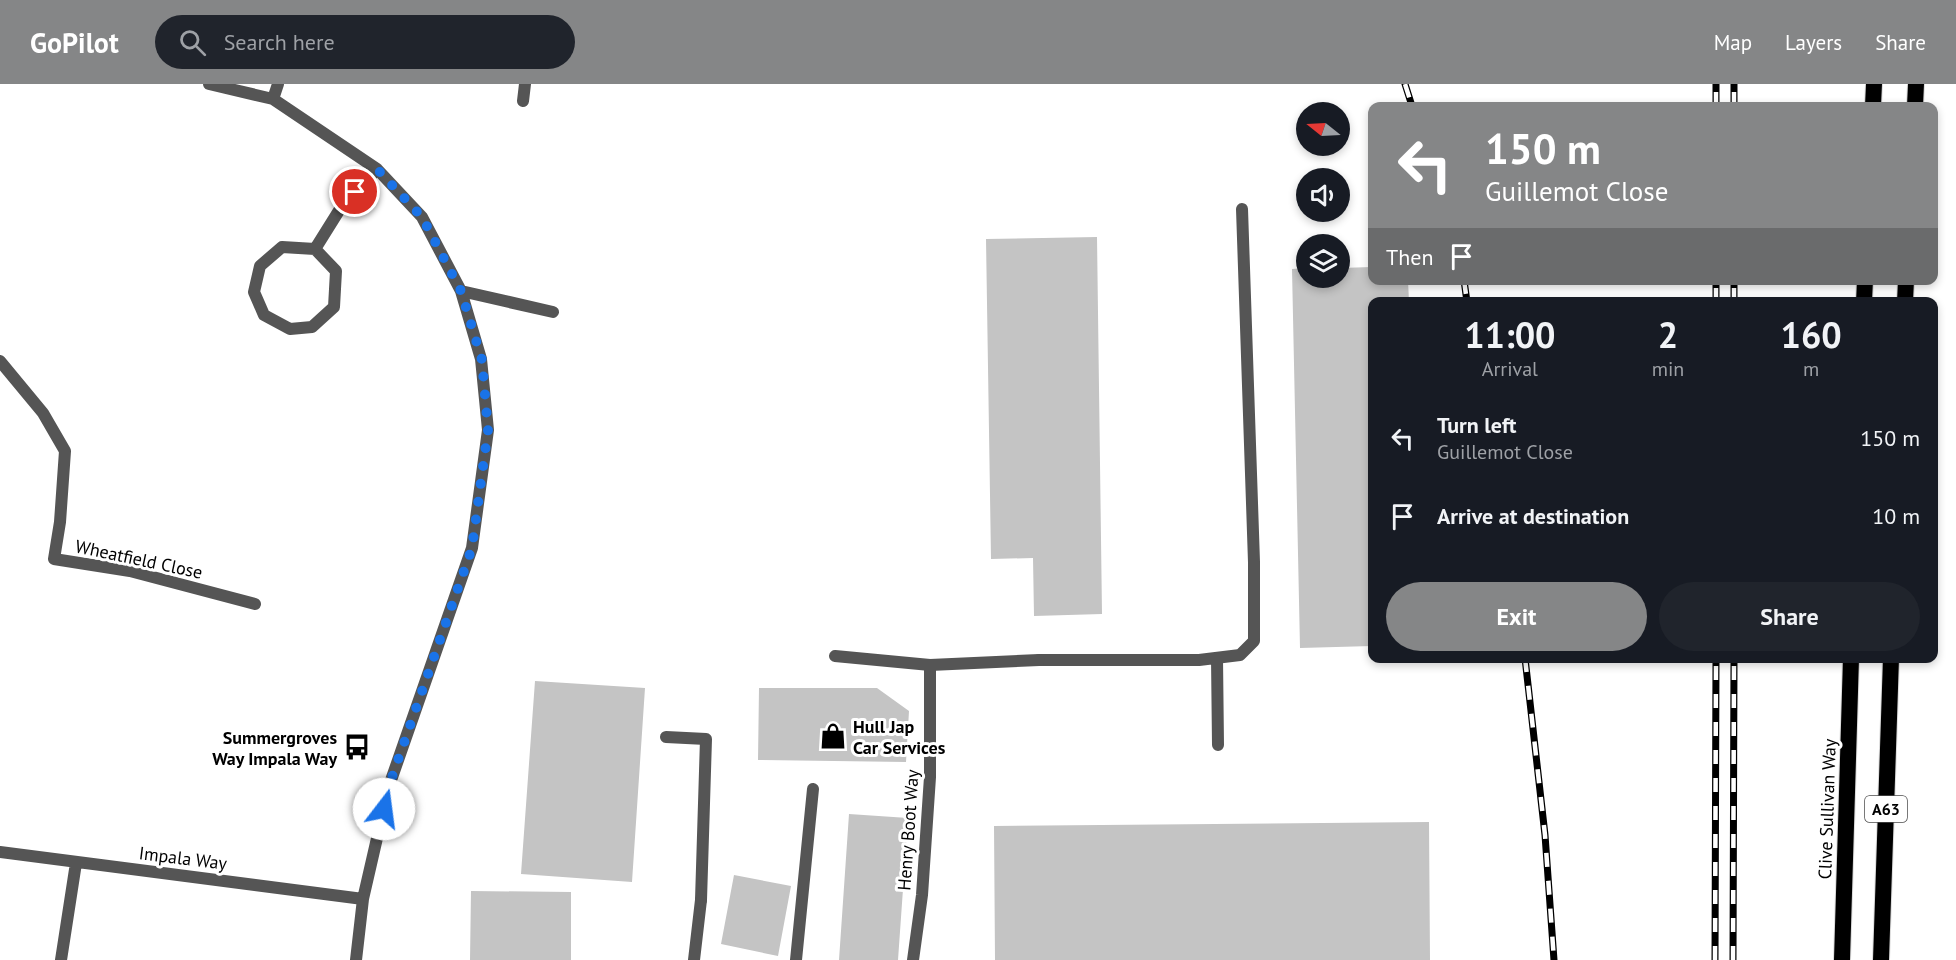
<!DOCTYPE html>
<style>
body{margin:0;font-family:"PT Sans",sans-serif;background:#20242c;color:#f1f3f6;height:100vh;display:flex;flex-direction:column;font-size:22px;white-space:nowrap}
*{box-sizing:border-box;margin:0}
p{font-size:20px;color:#9ea1a6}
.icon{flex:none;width:33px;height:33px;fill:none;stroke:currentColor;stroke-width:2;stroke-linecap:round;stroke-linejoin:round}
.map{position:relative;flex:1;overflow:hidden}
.side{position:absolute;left:1368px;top:213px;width:570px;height:366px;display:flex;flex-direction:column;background:#171b24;border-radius:12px;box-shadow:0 3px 9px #0003}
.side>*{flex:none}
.top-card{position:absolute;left:1368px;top:18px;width:570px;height:183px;border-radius:12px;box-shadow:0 3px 9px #0003;background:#858687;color:#fff;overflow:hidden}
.needle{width:39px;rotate:288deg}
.fabs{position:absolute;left:1296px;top:18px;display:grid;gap:12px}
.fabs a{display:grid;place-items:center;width:54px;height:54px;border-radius:50%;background:#171b24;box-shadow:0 3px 9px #0003;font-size:30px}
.pin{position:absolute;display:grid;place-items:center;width:51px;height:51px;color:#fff;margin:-26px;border:3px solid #fff;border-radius:50%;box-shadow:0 2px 6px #0007}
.me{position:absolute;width:66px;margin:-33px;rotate:15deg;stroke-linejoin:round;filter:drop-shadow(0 0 4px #0008)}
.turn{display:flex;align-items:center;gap:21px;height:126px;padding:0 18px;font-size:27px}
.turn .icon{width:78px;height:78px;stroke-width:2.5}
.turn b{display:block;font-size:42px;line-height:51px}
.then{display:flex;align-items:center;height:57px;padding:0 18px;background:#0003;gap:12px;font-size:22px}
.eta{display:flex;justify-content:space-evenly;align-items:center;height:102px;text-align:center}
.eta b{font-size:36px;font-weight:700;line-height:42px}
.action{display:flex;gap:12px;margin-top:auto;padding:12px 18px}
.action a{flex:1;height:69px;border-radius:36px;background:#858687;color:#fff;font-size:24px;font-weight:700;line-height:69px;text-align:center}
.action a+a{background:#20242c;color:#f1f3f6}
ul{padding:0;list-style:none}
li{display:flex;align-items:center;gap:18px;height:78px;padding:0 18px}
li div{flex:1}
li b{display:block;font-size:22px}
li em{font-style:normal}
header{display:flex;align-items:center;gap:36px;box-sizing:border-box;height:84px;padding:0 30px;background:#858687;color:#fff}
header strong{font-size:28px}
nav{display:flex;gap:33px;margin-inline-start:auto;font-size:21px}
.search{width:420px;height:54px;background:#20242c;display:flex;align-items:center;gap:15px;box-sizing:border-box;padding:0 21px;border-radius:33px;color:#9ea1a6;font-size:22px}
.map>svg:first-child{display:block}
.building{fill:#c4c4c4}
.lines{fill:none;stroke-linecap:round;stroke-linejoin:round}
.trunk-casing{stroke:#dbdbdb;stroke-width:18}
.service{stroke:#555;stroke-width:12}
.minor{stroke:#555;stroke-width:12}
.trunk{stroke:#000;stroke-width:16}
.rail-casing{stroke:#000;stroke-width:7}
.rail{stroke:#fff;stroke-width:4.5;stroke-dasharray:14;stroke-linecap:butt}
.route{stroke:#1a73e8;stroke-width:10;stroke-dasharray:0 18}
.labels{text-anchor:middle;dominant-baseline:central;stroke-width:6;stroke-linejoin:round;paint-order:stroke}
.shield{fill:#fff;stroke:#4c4c4c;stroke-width:1.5}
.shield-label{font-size:16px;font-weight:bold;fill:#000}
.street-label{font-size:18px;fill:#000;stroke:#fff}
.poi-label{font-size:18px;font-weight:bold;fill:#000;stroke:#fff;text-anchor:start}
</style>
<header>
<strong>GoPilot</strong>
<div class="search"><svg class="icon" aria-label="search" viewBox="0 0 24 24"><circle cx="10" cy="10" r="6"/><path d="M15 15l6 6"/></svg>Search here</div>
<nav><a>Map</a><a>Layers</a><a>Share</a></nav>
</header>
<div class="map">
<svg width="1956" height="876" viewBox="0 0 1956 876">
<rect width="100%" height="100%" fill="#fff"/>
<path class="building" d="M1097,153L1102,530L1034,532L1033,474L991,475L986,155Z
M1372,183V196H1408L1409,218H1372V562L1300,564L1292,185L1306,184V194H1340V184Z
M535,597L645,604L632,798L521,790Z
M759,604H877L909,627L906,678L758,676Z
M849,730L908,734L898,876H839Z
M1429,738L1430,876H995L994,742Z
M734,791L791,802L778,872L721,860Z
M471,807L571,808V876H470Z"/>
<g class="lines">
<g class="trunk-casing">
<path id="trunk" d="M1873,22L1874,0
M1915,22L1916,0
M1864,218L1865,196
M1905,218L1906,196
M1842,876L1851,574
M1881,876L1891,574"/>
</g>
<path class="service" d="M1217,574L1218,661
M1039,576H1199L1240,571L1254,557V478L1242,125
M666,653L706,655L701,816
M796,876L813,705"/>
<path class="minor" d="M209,0L273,15L377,85L422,133L461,207L481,275L488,346L472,464L389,702L363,815L356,876
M273,15L278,0
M523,17L525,0
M315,165L282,163L260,182L254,208L264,231L290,245L312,243L334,223L336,187L315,165L340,125L377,85
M461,207L553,228
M0,277L43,329L65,367L60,438L54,475L130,487L255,520
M835,572L930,581L1039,576
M0,768L363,815
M61,876L76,779
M694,876L701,816
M913,876L922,811L930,693V581"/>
<use href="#trunk" class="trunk"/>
<g class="rail-casing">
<path id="rail" d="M1405,0L1412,22
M1716,22V0
M1734,22V0
M1464,196L1467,218
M1716,218V196
M1734,218V196
M1525,574L1545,751L1554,876
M1715,876L1716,574
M1733,876L1734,574"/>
</g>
<use href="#rail" class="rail"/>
</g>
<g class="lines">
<path class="route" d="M355,108L377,85L422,133L461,207L482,276L488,346L472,464L389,702L384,725"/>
</g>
<defs>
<g id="shop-bare" transform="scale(2.07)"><path d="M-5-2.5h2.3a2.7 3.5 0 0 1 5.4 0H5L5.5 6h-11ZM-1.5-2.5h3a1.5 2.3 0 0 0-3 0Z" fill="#000" stroke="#fff" stroke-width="2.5" paint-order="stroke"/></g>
<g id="bus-bare" transform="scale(2.07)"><path d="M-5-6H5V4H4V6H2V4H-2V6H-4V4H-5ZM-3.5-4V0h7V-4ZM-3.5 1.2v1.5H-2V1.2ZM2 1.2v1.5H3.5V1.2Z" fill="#000" stroke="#fff" stroke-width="2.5" paint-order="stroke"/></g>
</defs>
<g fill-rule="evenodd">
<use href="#shop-bare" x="833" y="652"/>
<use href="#bus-bare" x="357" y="663"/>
</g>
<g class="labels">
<rect class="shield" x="1865" y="712" width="42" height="26" rx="4.5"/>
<g class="shield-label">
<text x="1886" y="725">A63</text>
</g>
<g class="street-label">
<text transform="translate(139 475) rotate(12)">Wheatfield Close</text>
<text transform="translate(1827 725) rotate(-88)">Clive Sullivan Way</text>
<text transform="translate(908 746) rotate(-86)">Henry Boot Way</text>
<text transform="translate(183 774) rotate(7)">Impala Way</text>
</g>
<g class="poi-label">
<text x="853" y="642">Hull Jap<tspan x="853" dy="21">Car Services</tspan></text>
<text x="337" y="653" text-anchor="end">Summergroves<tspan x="337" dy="21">Way Impala Way</tspan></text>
</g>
</g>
</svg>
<div class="fabs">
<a><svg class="needle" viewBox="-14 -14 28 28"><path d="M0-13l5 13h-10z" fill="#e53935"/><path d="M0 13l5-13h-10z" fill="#9ea1a6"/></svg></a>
<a><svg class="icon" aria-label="sound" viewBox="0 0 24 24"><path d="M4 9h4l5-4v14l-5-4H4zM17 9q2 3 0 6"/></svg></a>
<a><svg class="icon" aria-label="layers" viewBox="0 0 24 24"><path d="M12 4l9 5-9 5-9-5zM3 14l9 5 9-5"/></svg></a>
</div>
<div class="pin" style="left:355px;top:108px;background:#d93025"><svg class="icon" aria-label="arrive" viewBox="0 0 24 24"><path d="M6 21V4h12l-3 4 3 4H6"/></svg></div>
<svg class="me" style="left:384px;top:725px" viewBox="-20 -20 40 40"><circle r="19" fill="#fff"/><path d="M0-13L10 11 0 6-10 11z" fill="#1a73e8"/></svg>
<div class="top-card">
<div class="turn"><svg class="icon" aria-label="left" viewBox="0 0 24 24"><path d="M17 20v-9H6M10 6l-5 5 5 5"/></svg><div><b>150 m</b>Guillemot Close</div></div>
<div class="then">Then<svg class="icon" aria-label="arrive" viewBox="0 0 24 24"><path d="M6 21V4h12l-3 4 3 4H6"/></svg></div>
</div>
<section class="side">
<div class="eta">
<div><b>11:00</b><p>Arrival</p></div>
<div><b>2</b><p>min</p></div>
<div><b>160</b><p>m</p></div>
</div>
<ul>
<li><svg class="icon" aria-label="left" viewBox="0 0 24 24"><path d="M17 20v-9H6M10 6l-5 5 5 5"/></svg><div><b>Turn left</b><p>Guillemot Close</p></div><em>150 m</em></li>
<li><svg class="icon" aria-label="arrive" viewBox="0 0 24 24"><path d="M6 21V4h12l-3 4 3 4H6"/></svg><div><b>Arrive at destination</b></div><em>10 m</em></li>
</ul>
<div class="action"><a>Exit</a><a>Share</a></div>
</section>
</div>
